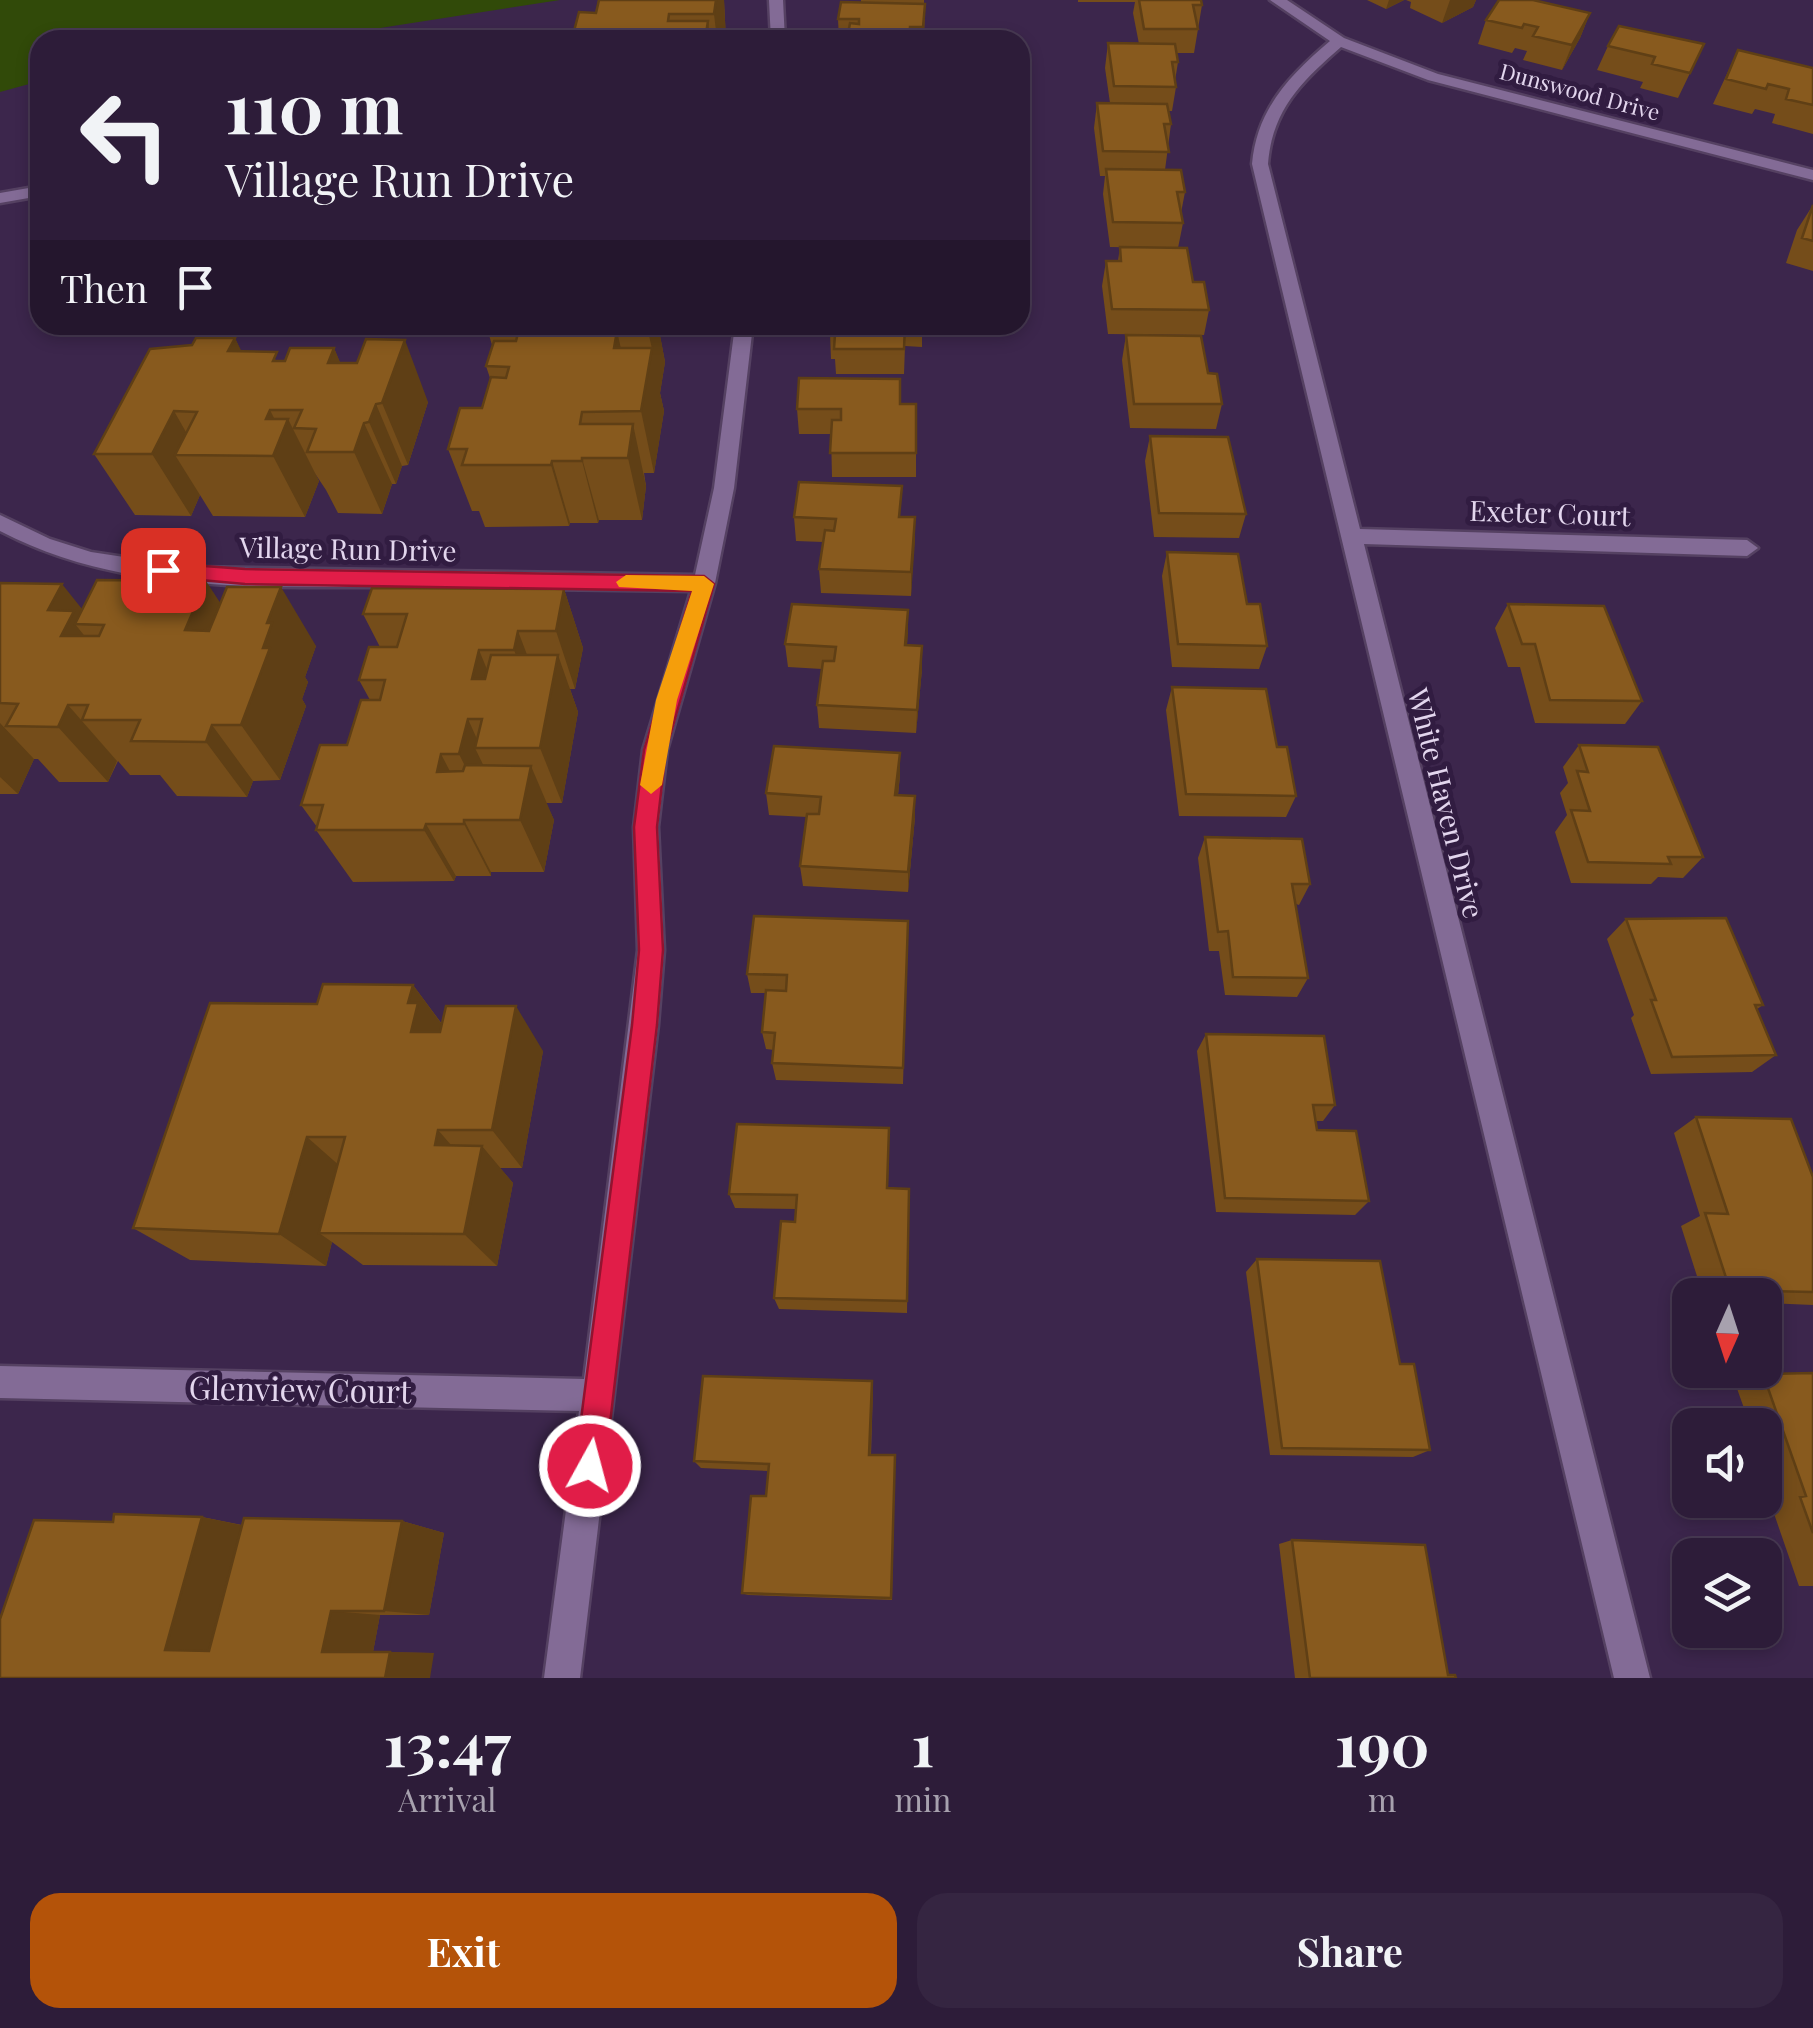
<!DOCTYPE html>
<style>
body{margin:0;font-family:"Playfair Display",serif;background:#352541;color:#f1f3f6;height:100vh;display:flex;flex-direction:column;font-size:38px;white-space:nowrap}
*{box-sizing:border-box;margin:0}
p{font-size:32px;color:#a7a1ae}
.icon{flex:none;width:55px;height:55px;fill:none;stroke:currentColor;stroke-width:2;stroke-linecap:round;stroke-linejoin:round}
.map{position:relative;height:1678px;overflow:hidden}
.sheet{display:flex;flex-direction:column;background:#2d1c39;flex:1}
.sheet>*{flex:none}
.banner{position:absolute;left:30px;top:30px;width:1000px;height:305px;border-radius:30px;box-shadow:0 5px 15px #0003,0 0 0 2px #483a53;background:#2d1c39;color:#f1f3f6;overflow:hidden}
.needle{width:65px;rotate:183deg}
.buttons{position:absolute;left:1672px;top:1278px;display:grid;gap:20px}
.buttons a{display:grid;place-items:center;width:110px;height:110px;border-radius:20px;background:#2d1c39;box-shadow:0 5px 15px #0003,0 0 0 2px #483a53;font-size:50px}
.pin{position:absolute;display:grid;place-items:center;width:85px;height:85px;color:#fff;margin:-42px;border-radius:20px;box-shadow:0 5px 15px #0006}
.me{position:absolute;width:110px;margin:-55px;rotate:7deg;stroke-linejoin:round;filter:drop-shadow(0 0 8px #0008)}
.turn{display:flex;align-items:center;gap:35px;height:210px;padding:0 30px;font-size:45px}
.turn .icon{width:130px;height:130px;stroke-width:2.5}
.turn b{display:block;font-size:70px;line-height:85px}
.then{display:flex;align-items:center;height:95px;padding:0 30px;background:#0003;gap:20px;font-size:38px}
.eta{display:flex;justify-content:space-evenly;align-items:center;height:170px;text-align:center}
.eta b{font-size:60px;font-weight:700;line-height:70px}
.cta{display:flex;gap:20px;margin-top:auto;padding:20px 30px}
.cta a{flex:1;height:115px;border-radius:30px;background:#b45309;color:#fff;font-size:40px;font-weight:700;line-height:115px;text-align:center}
.cta a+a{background:#352541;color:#f1f3f6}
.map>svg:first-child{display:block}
.green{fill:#314a09}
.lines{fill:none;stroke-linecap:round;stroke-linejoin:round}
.street-casing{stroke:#554162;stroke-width:5}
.street{fill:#836b96;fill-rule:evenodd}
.wall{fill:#754d1a}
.shaded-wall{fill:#5f3f15}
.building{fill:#885a1e;stroke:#5f3f15;stroke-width:2.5}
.route{fill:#e11d48;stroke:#92132f;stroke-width:2.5}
.slow{fill:#f59e0b}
.labels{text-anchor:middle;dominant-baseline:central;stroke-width:10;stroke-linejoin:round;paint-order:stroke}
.far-street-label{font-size:22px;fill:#e3d6ee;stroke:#311c41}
.street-label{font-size:28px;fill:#e3d6ee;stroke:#311c41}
.near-street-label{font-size:32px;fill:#e3d6ee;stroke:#311c41}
</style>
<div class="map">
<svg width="1813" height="1678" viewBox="0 0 1813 1678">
<rect width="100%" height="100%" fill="#3c264c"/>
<path class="green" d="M0,0H560L303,40H40V81L0,92Z"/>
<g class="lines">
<g class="street-casing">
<path id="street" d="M769,0H783L785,40H771Z
M1270,0H1287L1344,38L1438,74L1813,170V180L1428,80L1341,47C1302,81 1272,110 1268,164L1360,529L1747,540L1758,548L1747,556L1364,544L1650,1678H1614L1252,164C1257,109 1289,76 1330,41Z
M40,186V196L0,203V193Z
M735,325H753L734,488L715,583L667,750L658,827L664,950L658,1025L580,1678H544L579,1411L0,1398V1366L584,1379L638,950L634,827L643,750L691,591C592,590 493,588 394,587C260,586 122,595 0,531V515L50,539L91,552L190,567L695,575L714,488Z"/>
</g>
<use href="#street" class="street"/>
</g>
<path class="wall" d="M598,0H724L726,40H574L573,35L596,13Z
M861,0H924V4H925L924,40H839L838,19L861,2Z
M1078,0H1201L1202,5L1194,53H1176L1178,62L1175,81L1176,87L1172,111H1168L1171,124L1165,170L1185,192L1181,213L1183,223L1178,248L1110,247L1103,194L1105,176H1100L1094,128L1097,103H1110L1105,68L1108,43L1139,44L1133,13L1135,2H1078Z
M1367,0H1404L1386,9Z
M1406,0H1476L1473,7L1442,23L1410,8L1411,2Z
M1590,13L1580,38L1562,70L1523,60L1527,51L1515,48L1512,53L1478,44L1486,20Z
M1704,44L1678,98L1640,88L1643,82L1597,70L1608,46Z
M1738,50L1813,68V134L1772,123L1775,114L1755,109L1752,114L1713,104Z
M1813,205V271L1786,263L1797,230Z
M1120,247L1193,282L1209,310L1204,335L1108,334L1102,286L1106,261H1118Z
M486,325H658L665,362L660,393L664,411L654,473H644L646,486L642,520H599L598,523H570L569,526L485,527L479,511H472L448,449L482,408L490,378L486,366L492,345Z
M815,325H922V347L905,346L904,374H836L835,359H831L830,333H815Z
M1126,335L1208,373L1222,404L1216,429L1130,428L1122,360Z
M235,338L241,352L281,361L334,348L340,363L428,402L408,465L402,466L396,484H392L382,514L338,513L326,490L314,472L319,481L305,517L213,516L200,495L191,516L135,515L94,454L192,345Z
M900,404H916V477H832L831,434H799L797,409Z
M1150,436L1246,514L1239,538L1154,537L1145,461Z
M794,517H915L911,596L821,593L819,569L823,542L796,541Z
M1167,552L1247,604L1267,646L1259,669L1172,667L1162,576Z
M0,583L82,610L220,603L316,646L305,677L308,682L302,699L306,706L280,780L253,781L247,797L177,796L160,775H130L118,761L108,782H59L38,759H34L18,794H0Z
M564,589L583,648L575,689H570L578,712L562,803H546L554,820L544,872H491V876H456L454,881L353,882L316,830L317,827L301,805L347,745L370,700L359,680L380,647L363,614Z
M1508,604L1642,701L1625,724L1535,723L1520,667H1508L1495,628Z
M908,610L907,645L922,669L916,733L819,728L817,705L822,669L788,667L785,644Z
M1172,687L1277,747L1296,796L1286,817L1179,816L1166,710Z
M1579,745L1703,857L1683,878L1658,877L1651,884L1571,883L1555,832L1567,815L1560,793L1568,783L1563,767Z
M900,775L898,795L915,796V817L908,892L803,886L800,866L807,817L769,815L766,793Z
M1205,837L1310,884L1299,905L1296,904L1308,978L1297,997L1225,995L1219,951H1209L1198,858Z
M1626,919L1763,1005L1757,1009L1776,1055L1752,1072L1651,1074L1631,1018L1634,1015L1607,939Z
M908,921L903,1084L776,1080L772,1063L774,1050L766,1049L762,1032L766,993H751L747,974Z
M413,985L442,1024L543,1051L522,1168H500L513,1183L497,1266L363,1265L332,1242L326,1266L190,1260L133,1228L317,1004Z
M1206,1034L1335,1105L1323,1121H1316L1317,1130L1369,1201L1355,1215L1216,1212L1197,1051Z
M1696,1117L1813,1177V1305L1765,1303V1295H1703L1681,1226L1700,1216L1674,1133Z
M889,1143L888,1188L909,1189L907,1313L779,1309L774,1298L795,1222L796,1209L735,1208L729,1194Z
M1257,1259L1400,1364L1430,1450L1413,1457L1270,1455L1246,1272Z
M1813,1373V1586H1799L1770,1502L1776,1501L1765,1469V1425H1750L1735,1383L1763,1374Z
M873,1390L871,1455L895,1462L892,1600L748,1595L742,1593L766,1496L768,1471L701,1468L694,1461Z
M202,1517L242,1525L402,1521L444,1533L429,1615H380L373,1652L434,1653L0,1678L113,1522Z
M1292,1540L1448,1675L1456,1678H1295L1279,1544Z"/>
<path class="shaded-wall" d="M716,0H724L726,40H717L714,14Z
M1389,0H1404L1386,9Z
M1450,0H1476L1473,7L1442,23Z
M1590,13L1580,38L1562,70L1572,45Z
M708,21L710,40H705Z
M649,325H658L665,362L660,393L664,411L654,473L641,411L652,349L648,331Z
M617,331L631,393L614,348Z
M235,338L266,401L228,351Z
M405,340L428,402L408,465L382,403Z
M334,348L361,411L328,363Z
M376,404L402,466L396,484L369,422Z
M270,410L282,434L288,419L319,481L305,517L273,456L266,419Z
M174,411L199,455H175L200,495L191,516L152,454Z
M364,423L392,484L382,514L354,452Z
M633,424L646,486L642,520L628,458Z
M582,458L599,520L598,523L582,461Z
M552,461L570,523L569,526L551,465Z
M915,517V542L911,596V572Z
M206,581L245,641L185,630Z
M62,584L94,624H75L117,676L61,636L48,610Z
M281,587L316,646L305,677L308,682L302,699L306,706L280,780L241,725L263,648L267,623Z
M564,589L583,648L575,689L556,631Z
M908,610V634L905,668V645Z
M518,631L540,689L536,708L514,650Z
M922,646V669L916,733L917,710Z
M479,650L503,708L472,679Z
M558,655L578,712L562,803L540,748Z
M68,705L117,761L108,782L58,727Z
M468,719L481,748H475L492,783L486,808L459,754Z
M0,723L34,759L18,794L0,777Z
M212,725L253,781L247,797L206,742Z
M900,753V775L896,816L895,795Z
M441,754L469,808L464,820L491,872V876L437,772Z
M531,766L554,820L544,872L520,820Z
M915,796V817L908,892V872Z
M426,824L456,876L454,881L424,830Z
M413,985L446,1030L444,1038L411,1032L408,1003Z
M516,1006L543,1051L522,1168L492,1130Z
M438,1130L471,1168L435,1145Z
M307,1137L350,1175L319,1233L332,1242L326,1266L279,1234Z
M482,1146L513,1183L497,1266L464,1234Z
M872,1381L873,1390L870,1462L869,1455Z
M202,1517L260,1529L229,1651L165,1650Z
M402,1521L444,1533L429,1615L384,1611Z
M331,1611L380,1615L373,1652H322Z
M390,1652L434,1653L430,1678H385Z"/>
<path class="building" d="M599,0H716L714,14H669L668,21H708L705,40H585L586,35H573L579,12L596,13Z
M1139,0H1201L1202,5H1193L1198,29H1144Z
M1499,0H1533L1590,13L1572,45L1533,36L1538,27L1524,24L1522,28L1486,20Z
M841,2L925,4L923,27H910L909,40H847L850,23L859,24V19H838Z
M1619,26L1704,44L1690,73L1652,64L1655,57L1608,46Z
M1108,43L1175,44L1178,62H1172L1176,87L1114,86Z
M1738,50L1813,68V105L1786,99L1789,89L1768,84L1766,89L1726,79Z
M1097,103L1167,104L1171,124H1164L1169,152L1103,151Z
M1106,169L1181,170L1185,192H1177L1183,223L1113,222Z
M1813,205V241L1802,238Z
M1120,247L1187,248L1193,282H1204L1209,310L1112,309L1106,261H1121Z
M520,325H649L648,331H617L614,348H652L641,411L582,412L580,424H633L628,458H582V461H552L551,465H462L467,449H448L460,408H482L491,377L506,378L509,367L486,366L494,341H516Z
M830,325H905L904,349H834L835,334H830Z
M1126,335L1201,336L1208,373L1217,374L1222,404H1134Z
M196,338H235L228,351L277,352L273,361H285L290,348H334L328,363H357L366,339L405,340L382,403L376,404L369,422L364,423L354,452H307L316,429L294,428L302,410H270L266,419H288L273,456L175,455L197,412L174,411L152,454H94L150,349L192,345Z
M799,378L900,379V404H916V453H830L832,420H841V409H797Z
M1150,436L1228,437L1246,514L1159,513Z
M799,482L902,486L899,517H915L911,572L819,569L825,530L834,531L836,519L794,517Z
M1167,552L1238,554L1247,604H1260L1267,646L1178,644Z
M97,580L206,581L185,630L209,631L227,587H281L267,623H272L263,648H270L241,725H212L206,742L131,741L140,720H82L88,705H68L58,727L6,726L18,704L0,703V583L62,584L48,610L74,611L61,636H99L104,625L75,624Z
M372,588L564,589L556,631H518L514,650H479L472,679H485L491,655H558L540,748H475L482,719H468L459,754H441L437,772L463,771L465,765L531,766L520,820H464V824H426L424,830H316L323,805H301L320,745H347L361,700H380L385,680H359L369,647H397L407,614H363Z
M792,604L908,610L905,645L922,646L917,710L817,705L823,661H834L836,647L785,644Z
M1508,604L1604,606L1642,701L1550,700L1535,644H1522Z
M1172,687L1266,689L1277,747H1287L1296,796L1186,794Z
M1579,745L1658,747L1703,857H1668L1671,864L1588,862L1571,810L1590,811L1577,771L1588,772Z
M774,746L900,753L895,795L915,796L908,872L800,866L807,814H819L821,797L766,793Z
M1205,837L1302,839L1310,884H1292L1308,978L1233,977L1228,931L1218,932Z
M754,916L908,921L903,1068L772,1063L775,1033L762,1032L766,990L786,991L787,975L747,974Z
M1726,918L1763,1005H1755L1776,1055L1672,1057L1651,1000H1656L1626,919Z
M323,984L413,985L408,1003H418L411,1032H440L446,1006H516L492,1130H438L435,1145L482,1146L464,1234L319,1233L345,1137H307L279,1234L133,1228L210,1003L317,1004Z
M1206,1034L1324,1036L1335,1105H1313L1317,1130L1356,1131L1369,1201L1225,1198Z
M1696,1117L1791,1119L1813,1177V1292L1730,1290L1705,1213L1728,1214Z
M737,1124L889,1128L887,1188L909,1189L907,1301L774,1298L781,1221L795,1222L797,1195L729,1194Z
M1257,1259L1380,1261L1400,1364H1414L1430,1450L1282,1448Z
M1813,1373V1533L1800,1497L1806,1496L1763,1374Z
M703,1376L872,1381L869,1455H895L891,1598L742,1593L751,1496H766L769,1464L694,1461Z
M114,1514L202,1517L165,1650L209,1651L244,1518L402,1521L384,1611H331L322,1652H390L385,1678H0V1619L34,1520L113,1522Z
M1292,1540L1425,1545L1448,1675H1455L1456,1678H1310Z"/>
<path class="route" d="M163,563L245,569L704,576L714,584L666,750L657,827L663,950L657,1025L605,1466L600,1477L590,1481L579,1477L575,1466L632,1025L639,950L634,827L644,750L692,591L245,584L156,576L153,570Z"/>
<path class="slow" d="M626,575L704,576L714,584L677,700L662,785L651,794L640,785L656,700L692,591L619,587L616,582Z"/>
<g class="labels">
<g class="far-street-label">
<text transform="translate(1580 91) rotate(15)">Dunswood Drive</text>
</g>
<g class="street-label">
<text transform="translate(1550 512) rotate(2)">Exeter Court</text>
<text transform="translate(348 548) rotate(1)">Village Run Drive</text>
<text transform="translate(1447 803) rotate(76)">White Haven Drive</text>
</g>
<g class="near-street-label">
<text transform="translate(300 1388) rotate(1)">Glenview Court</text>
</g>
</g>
</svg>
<div class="buttons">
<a><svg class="needle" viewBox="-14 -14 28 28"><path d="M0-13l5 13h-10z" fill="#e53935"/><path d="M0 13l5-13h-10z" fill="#a7a1ae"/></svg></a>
<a><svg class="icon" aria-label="sound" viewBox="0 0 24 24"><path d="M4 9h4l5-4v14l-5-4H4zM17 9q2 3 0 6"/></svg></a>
<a><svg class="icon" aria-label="layers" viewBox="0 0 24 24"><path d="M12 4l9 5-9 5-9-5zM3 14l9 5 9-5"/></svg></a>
</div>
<div class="pin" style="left:163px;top:570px;background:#d93025"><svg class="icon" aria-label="arrive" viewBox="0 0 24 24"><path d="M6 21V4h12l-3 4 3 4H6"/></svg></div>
<svg class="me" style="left:590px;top:1466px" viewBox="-20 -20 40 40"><circle r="17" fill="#e11d48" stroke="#fff" stroke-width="3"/><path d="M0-11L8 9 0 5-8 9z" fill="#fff"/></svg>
<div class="banner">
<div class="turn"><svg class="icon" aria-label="left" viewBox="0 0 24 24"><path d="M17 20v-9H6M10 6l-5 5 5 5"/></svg><div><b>110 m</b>Village Run Drive</div></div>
<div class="then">Then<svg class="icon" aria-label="arrive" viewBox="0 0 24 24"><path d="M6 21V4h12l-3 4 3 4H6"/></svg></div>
</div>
</div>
<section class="sheet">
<div class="eta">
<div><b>13:47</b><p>Arrival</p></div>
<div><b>1</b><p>min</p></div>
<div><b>190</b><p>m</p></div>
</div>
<div class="cta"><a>Exit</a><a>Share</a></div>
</section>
